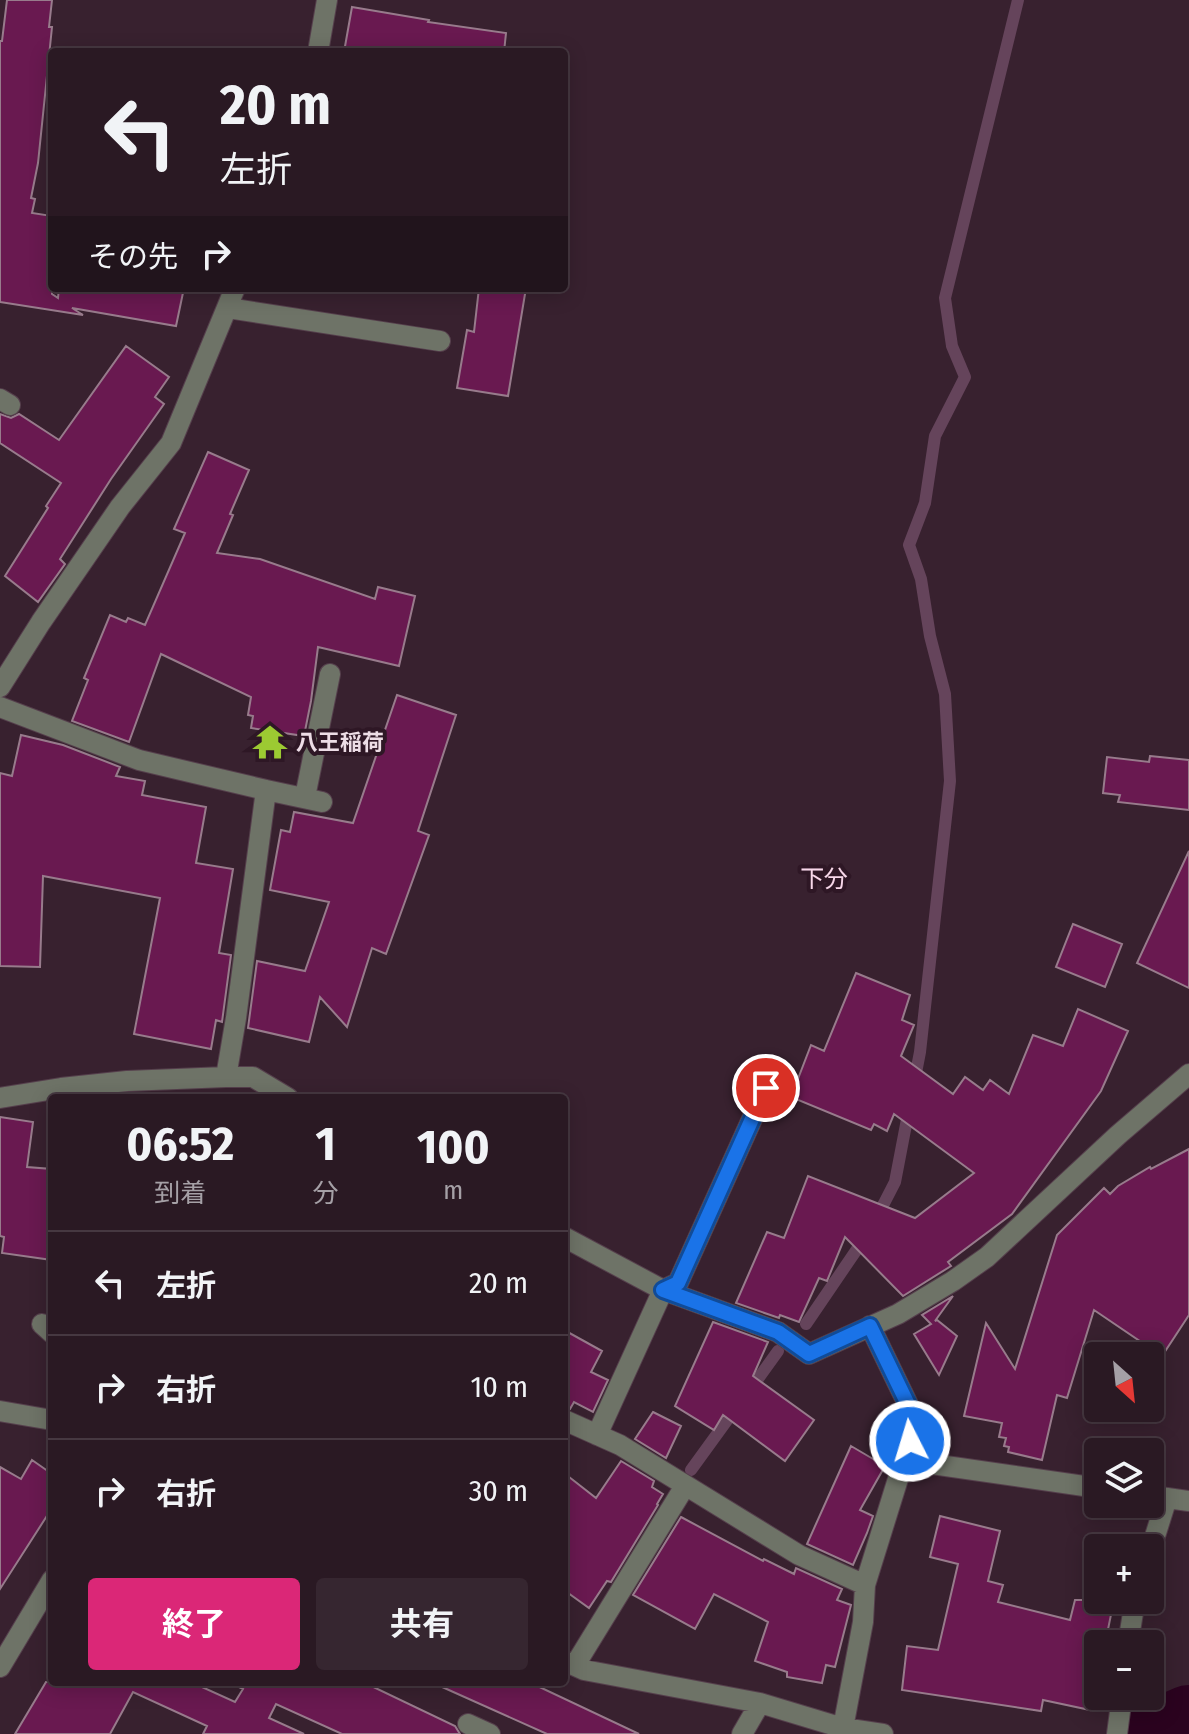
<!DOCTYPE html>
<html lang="ja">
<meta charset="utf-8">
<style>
body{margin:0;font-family:"Fira Sans Condensed","Noto Sans JP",sans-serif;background:#362630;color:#f1f3f6;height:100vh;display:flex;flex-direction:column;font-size:30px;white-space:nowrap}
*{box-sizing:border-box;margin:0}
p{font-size:26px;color:#a5a0a6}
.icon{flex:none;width:44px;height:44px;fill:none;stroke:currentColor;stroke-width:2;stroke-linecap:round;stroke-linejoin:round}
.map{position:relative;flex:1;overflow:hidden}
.drawer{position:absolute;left:48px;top:1094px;width:520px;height:592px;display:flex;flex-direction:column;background:#2a1923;border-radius:8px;box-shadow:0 4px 20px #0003,0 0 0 2px #463841}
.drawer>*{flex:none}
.guide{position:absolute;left:48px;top:48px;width:520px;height:244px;border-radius:8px;box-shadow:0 4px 20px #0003,0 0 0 2px #463841;background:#2a1923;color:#f1f3f6;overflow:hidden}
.needle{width:52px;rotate:153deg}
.fabs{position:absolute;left:1084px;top:1342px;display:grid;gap:16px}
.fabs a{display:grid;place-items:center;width:80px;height:80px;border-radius:8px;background:#2a1923;box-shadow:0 4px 20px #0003,0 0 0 2px #463841;font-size:40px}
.pin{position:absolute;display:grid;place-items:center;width:68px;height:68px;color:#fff;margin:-34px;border:4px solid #fff;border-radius:50%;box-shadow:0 2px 8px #0007}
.me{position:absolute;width:88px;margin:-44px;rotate:355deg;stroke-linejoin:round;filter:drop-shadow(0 0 6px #0008)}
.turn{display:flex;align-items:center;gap:28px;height:168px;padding:0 40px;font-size:36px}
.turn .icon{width:104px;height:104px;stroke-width:2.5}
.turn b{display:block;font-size:56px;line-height:68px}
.then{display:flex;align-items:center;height:76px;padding:0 40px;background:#0003;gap:16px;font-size:30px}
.eta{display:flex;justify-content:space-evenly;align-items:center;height:136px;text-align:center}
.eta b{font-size:48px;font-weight:700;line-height:56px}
.action{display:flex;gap:16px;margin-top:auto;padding:16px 40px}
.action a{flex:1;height:92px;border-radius:8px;background:#db2777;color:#fff;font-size:32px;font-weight:700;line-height:92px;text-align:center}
.action a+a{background:#362630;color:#f1f3f6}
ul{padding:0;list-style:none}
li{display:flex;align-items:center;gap:24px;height:104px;padding:0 40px;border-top:2px solid #463841}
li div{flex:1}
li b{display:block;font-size:30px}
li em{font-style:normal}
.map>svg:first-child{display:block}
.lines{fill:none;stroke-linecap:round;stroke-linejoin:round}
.stream{stroke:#65445b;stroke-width:12}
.river{stroke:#2b031f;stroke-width:72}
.building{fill:#691950;stroke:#987b8c;stroke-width:2}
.minor-casing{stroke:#553f4c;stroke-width:22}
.minor{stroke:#6e7367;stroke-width:20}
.route-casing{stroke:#114b97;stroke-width:20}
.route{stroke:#1a73e8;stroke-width:14}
.labels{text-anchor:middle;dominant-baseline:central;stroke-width:8;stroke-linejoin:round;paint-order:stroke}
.poi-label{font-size:22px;font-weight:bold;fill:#eddde6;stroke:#2e1725;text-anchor:start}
.neighbourhood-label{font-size:24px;fill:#f7d7e9;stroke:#2e1725}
</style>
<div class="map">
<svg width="1189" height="1734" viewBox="0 0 1189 1734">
<rect width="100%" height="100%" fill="#38212f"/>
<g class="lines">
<path class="stream" d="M914,1083L920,1052L950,781L945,694L930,636L921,579L909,545L925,503L935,436L965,377L952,346L945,298L1018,0
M877,1217L895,1182L909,1109
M806,1324L866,1236
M750,1390L778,1351
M691,1470L736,1408"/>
<path class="river" d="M1159,1734L1189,1721"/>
</g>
<path class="building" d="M7,0H52L49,27H52L38,163L31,198L35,199L32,213L52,216V294L58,298L59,288H184L176,326L72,308L83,315L0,302V41H2Z
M352,7L429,20L428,22L506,33L504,52H344Z
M479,288H526L508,396L457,388L467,330L474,332Z
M126,346L169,377L155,397L164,404L111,479L60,559L65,564L38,602L5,576L48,508L46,506L61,483L0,443V414L11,418L19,414L59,440Z
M208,452L249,470L230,514L233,515L217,553L260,559L375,599L378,587L415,596L399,666L318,647L311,701L304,736L251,728L253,716L248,715L251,697L161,654L129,742L72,721L88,680L84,678L110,615L126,622L128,618L145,625L185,533L174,529Z
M397,695L456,715L418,831L429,835L386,954L372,948L347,1027L320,997L309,1042L248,1028L257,961L305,971L329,902L270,890L281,830L290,832L294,812L353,823Z
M21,735L63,745L120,767L116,776L145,781L142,795L206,807L196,863L233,869L219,953L231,955L222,1022L216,1020L211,1049L134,1034L160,898L43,876L40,967L0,966V773L12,776Z
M1150,756L1189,760V810L1118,802L1120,795L1103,793L1107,757L1149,762Z
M1189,851V988L1137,963Z
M1073,924L1122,944L1105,987L1056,967Z
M856,973L910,995L902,1020L914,1025L901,1056L953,1094L965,1077L983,1090L990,1080L1009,1094L1033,1035L1063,1046L1078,1009L1128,1031L1101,1091L1012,1214L948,1262L951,1266L903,1296L845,1237L827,1281L819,1278L799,1322L780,1315L779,1318L736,1303L767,1232L784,1238L808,1176L915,1218L974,1173L894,1114L887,1131L874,1124L871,1130L791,1097L811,1045L824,1051Z
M0,1117L33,1122L27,1167L52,1169V1260L2,1253L4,1237L0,1236Z
M1189,1149V1315L1162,1356L1094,1310L1067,1398L1057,1395L1042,1460L1008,1452L1009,1447L1004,1446L1006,1438L999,1437L1002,1423L964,1416L986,1323L1015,1369L1057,1235L1104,1188L1110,1194L1118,1186L1150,1167L1151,1169Z
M953,1296L935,1321L937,1320L957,1336L939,1375L914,1334L931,1324L922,1315Z
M713,1322L768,1342L753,1376L814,1420L785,1461L723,1415L714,1430L675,1406Z
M564,1330L602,1351L591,1372L608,1380L593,1412L574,1402L570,1409L564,1407Z
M653,1412L681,1426L666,1458L635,1439Z
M851,1446L885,1466L860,1510L873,1516L867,1533L853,1565L807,1544Z
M32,1460L52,1474V1508L0,1589V1467L21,1479Z
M621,1461L654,1481L652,1487L663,1494L657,1504L658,1505L611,1582L607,1581L589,1608L564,1590V1473L596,1498Z
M940,1516L1000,1531L988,1581L1003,1585L998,1602L1070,1620L1075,1600H1114L1105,1644H1098V1674L1090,1710L1043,1700L1041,1711L902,1690L907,1646L938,1650L958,1564L930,1557Z
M681,1517L763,1561L764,1559L794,1574L796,1568L842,1589L837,1600L851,1605L835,1667L826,1665L822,1683L787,1677V1672L755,1661L768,1622L714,1594L695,1629L633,1595Z
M46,1682H191L235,1702L243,1689L229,1682H363L455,1726L460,1734H342L276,1704L269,1718L304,1734H203L207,1726L133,1692L110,1734H15Z
M431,1682H529L639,1734H547Z"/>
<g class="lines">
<g class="minor-casing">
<path id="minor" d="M318,52L327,0
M228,308L440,341
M0,399L10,405
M0,687L41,622L120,507L171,443L235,288
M0,707L139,760L266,790L236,1018L226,1077
M266,790L322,802
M305,797L330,674
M0,1098L61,1088L127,1081L226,1077H253L288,1098
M564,1237L663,1290L778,1332L809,1354L898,1314L953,1281L987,1257L1118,1135L1189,1074
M42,1324L52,1333
M0,1411L52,1420
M564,1420L620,1445L799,1555L865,1585L863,1622L843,1728
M597,1435L663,1290L678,1283L766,1088
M904,1460L1098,1488
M1150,1496L1167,1498L1150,1552
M1167,1498L1189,1501
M865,1585L916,1421L870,1326
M1128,1644L1135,1600
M564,1661L584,1670L760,1703L843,1728L883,1734
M575,1665L685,1486
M0,1667L52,1580
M468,1724L490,1734
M742,1734L760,1703
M1117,1734L1122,1696"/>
</g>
<use href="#minor" class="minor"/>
</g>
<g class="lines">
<g class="route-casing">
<path id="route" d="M766,1088L678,1283L663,1290L778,1332L809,1354L870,1326L916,1421L910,1441"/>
</g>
<use href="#route" class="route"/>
</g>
<defs>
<g id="temple-bare" transform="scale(2.76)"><path d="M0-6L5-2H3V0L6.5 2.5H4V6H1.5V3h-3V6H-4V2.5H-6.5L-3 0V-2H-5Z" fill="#9cca32" stroke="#2e1725" stroke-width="2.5" paint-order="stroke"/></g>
</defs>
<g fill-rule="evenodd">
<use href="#temple-bare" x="270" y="742"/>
</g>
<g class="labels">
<g class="poi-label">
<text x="296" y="742">八王稲荷</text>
</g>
<g class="neighbourhood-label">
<text x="824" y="879">下分</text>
</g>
</g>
</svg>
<div class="fabs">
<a><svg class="needle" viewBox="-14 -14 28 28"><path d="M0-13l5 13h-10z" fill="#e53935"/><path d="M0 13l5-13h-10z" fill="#a5a0a6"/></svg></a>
<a><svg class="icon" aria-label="layers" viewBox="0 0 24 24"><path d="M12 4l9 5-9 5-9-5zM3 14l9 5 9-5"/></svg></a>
<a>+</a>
<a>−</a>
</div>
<div class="pin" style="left:766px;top:1088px;background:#d93025"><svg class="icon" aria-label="arrive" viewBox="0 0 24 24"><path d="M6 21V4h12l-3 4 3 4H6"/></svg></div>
<svg class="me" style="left:910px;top:1441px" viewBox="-20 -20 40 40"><circle r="17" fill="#1a73e8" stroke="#fff" stroke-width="3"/><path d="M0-11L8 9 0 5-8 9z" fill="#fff"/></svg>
<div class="guide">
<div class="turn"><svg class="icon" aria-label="left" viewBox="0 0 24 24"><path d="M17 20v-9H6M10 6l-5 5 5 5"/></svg><div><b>20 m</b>左折</div></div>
<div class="then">その先<svg class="icon" aria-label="right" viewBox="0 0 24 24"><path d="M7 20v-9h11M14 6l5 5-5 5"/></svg></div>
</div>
<section class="drawer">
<div class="eta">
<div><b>06:52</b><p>到着</p></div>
<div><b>1</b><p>分</p></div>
<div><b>100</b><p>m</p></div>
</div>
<ul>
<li><svg class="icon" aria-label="left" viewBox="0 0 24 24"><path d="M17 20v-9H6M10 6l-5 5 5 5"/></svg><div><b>左折</b></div><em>20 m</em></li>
<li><svg class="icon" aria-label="right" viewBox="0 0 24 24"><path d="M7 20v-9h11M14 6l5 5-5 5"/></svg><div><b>右折</b></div><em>10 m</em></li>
<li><svg class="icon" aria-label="right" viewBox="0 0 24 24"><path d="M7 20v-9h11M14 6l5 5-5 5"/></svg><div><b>右折</b></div><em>30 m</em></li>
</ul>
<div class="action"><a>終了</a><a>共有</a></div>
</section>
</div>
